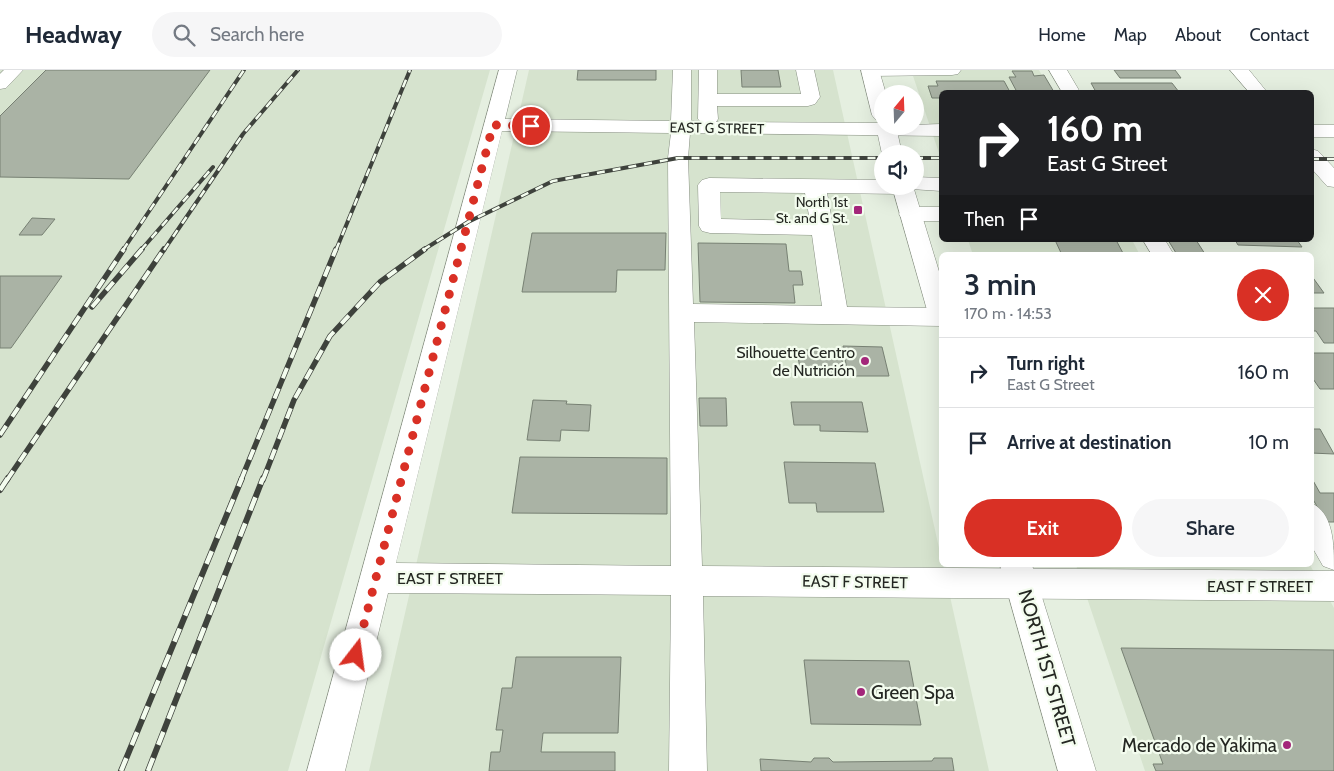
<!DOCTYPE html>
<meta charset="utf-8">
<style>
body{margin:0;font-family:Cabin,sans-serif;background:#f6f6f7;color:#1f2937;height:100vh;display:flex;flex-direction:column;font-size:19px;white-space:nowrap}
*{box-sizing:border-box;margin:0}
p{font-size:16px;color:#747a83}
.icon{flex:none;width:28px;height:28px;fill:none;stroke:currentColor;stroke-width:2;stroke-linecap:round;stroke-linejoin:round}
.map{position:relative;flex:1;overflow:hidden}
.side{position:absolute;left:939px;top:182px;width:375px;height:315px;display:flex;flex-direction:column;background:#fff;border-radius:8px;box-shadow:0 5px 20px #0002}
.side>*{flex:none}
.banner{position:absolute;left:939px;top:20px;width:375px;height:152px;border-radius:8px;box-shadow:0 5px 20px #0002;background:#202124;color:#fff;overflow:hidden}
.needle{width:32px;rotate:19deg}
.buttons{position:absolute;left:874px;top:15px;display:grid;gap:10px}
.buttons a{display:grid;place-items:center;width:50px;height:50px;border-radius:50%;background:#fff;box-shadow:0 5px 20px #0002;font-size:25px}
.pin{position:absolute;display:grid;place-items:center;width:42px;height:42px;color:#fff;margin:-21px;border:2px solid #fff;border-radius:50%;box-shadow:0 1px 5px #0007}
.me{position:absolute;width:55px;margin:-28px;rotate:15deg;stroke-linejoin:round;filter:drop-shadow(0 0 4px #0008)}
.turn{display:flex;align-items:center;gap:18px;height:105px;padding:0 25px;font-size:22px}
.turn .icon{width:65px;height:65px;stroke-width:2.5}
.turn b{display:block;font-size:35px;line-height:42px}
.then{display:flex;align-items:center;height:48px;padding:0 25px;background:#0003;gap:10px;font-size:19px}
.round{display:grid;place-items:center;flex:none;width:52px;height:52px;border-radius:26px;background:#f6f6f7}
.overview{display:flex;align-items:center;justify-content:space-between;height:85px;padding:0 25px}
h1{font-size:30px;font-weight:600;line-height:38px}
.primary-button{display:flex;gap:10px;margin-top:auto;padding:10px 25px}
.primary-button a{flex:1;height:58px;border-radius:30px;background:#d93025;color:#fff;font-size:20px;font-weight:600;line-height:58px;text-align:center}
.primary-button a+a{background:#f6f6f7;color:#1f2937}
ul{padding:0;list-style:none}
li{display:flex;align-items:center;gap:15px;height:70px;padding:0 25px;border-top:1px solid #e0e1e3}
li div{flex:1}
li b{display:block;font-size:19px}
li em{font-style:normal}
header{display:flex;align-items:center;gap:30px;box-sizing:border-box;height:70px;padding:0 25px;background:#fff;border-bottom:1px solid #e0e1e3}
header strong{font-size:24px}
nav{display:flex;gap:28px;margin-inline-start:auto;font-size:18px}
.search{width:350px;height:45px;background:#f6f6f7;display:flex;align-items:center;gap:12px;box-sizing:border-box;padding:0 18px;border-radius:28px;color:#747a83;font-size:19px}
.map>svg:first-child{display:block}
.built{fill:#d6e3ce}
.building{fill:#aab3a5;stroke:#778073}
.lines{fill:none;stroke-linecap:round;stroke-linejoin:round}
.minor-casing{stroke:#878f82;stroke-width:1}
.major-casing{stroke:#878f82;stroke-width:1}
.minor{fill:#fff;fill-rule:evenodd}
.major{fill:#fff;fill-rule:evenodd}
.rail-far2-casing{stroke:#3e423c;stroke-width:4}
.rail-far1-casing{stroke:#3e423c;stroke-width:5.5}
.rail-casing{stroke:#3e423c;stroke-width:6}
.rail-far2{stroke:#f3fcee;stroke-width:2.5;stroke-dasharray:8;stroke-linecap:butt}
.rail-far1{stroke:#f3fcee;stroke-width:4;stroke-dasharray:11;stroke-linecap:butt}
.rail{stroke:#f3fcee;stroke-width:4.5;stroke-dasharray:14;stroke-linecap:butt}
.route{stroke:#d93025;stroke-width:9;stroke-dasharray:0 16.2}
.poi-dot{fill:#a3267a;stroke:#f3fcee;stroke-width:2}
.labels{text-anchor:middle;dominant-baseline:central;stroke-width:4.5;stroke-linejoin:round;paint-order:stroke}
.far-street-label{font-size:14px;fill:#242722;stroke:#f3fcee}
.far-poi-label{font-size:14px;fill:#242722;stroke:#f3fcee;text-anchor:end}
.poi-label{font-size:16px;fill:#242722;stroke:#f3fcee;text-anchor:end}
.street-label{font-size:16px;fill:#242722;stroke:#f3fcee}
.near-street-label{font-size:19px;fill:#242722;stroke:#f3fcee}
.near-poi-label{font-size:19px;fill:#242722;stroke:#f3fcee;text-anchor:start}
</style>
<header>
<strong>Headway</strong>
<div class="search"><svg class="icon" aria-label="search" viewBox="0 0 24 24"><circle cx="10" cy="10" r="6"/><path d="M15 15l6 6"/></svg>Search here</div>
<nav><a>Home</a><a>Map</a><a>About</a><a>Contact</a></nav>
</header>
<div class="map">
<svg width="1334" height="701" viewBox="0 0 1334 701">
<rect width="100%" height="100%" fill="#e5efe0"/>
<path class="built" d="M0,0H490L288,701H0Z
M529,0H833L941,487V495H943L989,701H369Z
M911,0H1039L1051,22H941V89Z
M968,170H1132L1140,185H973Z
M1076,495H1310L1334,538V701H1145Z"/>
<path class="building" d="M46,0H210L129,109L0,107V46Z
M578,0H656V10H577Z
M741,0H778L781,17H742Z
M1114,0H1175L1181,8H1120Z
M1012,1H1032L1034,6L1044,5L1054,22H1017L1009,7H1016Z
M936,11H1004L1010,22H941V28H932L928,16H938Z
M1091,13H1172L1179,22H1096Z
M32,148L55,149L42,165H19Z
M532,163H666L665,200H617L616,222H522Z
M1055,170H1116L1124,185H1062Z
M1168,170H1196L1205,184L1176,183Z
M1235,170H1297L1302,177L1238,175Z
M698,173L786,174L789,201H801L803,215H793L795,233L700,232Z
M1311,205L1324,223H1311Z
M0,206H62L11,278H0Z
M1311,238H1334V273H1324L1316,261H1311Z
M843,276L882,277L889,306H848Z
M797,280H840L845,305H801Z
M1311,283H1334V319H1320L1311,306Z
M699,328H726L727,356H700Z
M533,330L567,331L566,334L591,335L589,361L561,360L560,371L527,370Z
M791,332H862L868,362L820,361V355H794Z
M1311,359H1320L1334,384L1311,383Z
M520,387L667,388V444L512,443Z
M784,392L875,393L884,442H817L816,433H789Z
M1311,407L1320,423H1334V452H1326L1311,426Z
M1121,578L1334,580V701H1156L1153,694H1163Z
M516,587H621L618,663H543L541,682H615V701H489L491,682H500L503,660H496L502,618H512Z
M804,590L909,591L921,655L811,654Z
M814,688H829L833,692L932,691L934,688H952L954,701H761L760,689L811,692Z"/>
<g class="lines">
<g class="minor-casing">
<path id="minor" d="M4,0H23L6,18L0,19V4Z
M499,0H517L505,49L671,51L673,0H691V51H700L698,49L699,0H717V24H801L796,0H814L820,27L815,34L808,36H717L718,49L716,52L882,53V56L941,54V66L690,63L688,88L693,234L822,236L812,165L710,163L702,161L699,156L698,115L702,110L709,108L882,110V116H915V107L941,108V121L911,119L902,124L827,123L847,237L941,238V256L694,252L702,496L1334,501V531L703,526L707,701H669L671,525L388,523L345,701H307ZM502,61L671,63L668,88L671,496L396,493ZM720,122L805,123L810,151L721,149Z
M862,0H961L958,4L952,5L870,6L864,5Z
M1049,0H1067L1080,22H1062Z
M1230,0H1249L1267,22H1249Z
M1311,55H1334V67H1311Z
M1311,79L1318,81L1334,98V117L1327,116L1311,98Z
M910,137H941V151H910L902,149L899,144L902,139Z
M1143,170H1165L1174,185H1152Z
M1311,433C1334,443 1334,475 1334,500L1323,496L1311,475Z"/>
</g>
<g class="major-casing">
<path id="major" d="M861,0H879L886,24H882V51L875,49L872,45Z
M882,51V56H896L902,84H882L876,56Z
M892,116H913L941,208V256L932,253L929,247Z
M1000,495H1032L1096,701H1058Z"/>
</g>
<use href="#minor" class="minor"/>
<use href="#major" class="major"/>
<g class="rail-far2-casing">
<path id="rail-far2" d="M915,88H941
M1311,89H1334
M123,180L244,0
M141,180L213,97
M164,180L243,64L298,0
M336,180L410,0
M423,180L468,152L553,111L678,88H882"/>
</g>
<g class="rail-far1-casing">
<path id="rail-far1" d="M92,237L142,179
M0,365L124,179
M7,410L164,179
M241,410L336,179
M263,410L294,330L330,266L380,212L425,179"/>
</g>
<g class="rail-casing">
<path id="rail" d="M0,420L8,408
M121,701L242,408
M148,701L263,408"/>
</g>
<use href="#rail-far2" class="rail-far2"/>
<use href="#rail-far1" class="rail-far1"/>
<use href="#rail" class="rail"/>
</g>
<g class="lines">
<path class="route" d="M356,585L493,55L531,56"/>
</g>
<g class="poi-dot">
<rect x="853" y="135" width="10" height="10" rx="2.5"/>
<circle cx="865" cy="291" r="5"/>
<circle cx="861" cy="622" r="5"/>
<circle cx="1287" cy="675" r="5"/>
</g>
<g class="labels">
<g class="far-street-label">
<text transform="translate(717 58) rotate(1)">EAST G STREET</text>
</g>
<g class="far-poi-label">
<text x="848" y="132">North 1st<tspan x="848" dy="16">St. and G St.</tspan></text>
</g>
<g class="poi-label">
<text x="855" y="282">Silhouette Centro<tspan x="855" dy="18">de Nutrición</tspan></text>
</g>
<g class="street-label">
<text x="450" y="508">EAST F STREET</text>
<text transform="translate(855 512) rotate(1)">EAST F STREET</text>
<text x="1260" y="516">EAST F STREET</text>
</g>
<g class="near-street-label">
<text transform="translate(1047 598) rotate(74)">NORTH 1ST STREET</text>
</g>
<g class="near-poi-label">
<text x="871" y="622">Green Spa</text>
<text x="1277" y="675" text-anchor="end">Mercado de Yakima</text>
</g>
</g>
</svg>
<div class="buttons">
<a><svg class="needle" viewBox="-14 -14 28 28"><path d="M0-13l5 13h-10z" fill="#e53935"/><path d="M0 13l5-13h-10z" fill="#747a83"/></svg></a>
<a><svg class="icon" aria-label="sound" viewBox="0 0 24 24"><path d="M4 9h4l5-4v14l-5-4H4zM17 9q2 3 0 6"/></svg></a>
</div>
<div class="pin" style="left:531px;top:56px;background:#d93025"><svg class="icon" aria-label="arrive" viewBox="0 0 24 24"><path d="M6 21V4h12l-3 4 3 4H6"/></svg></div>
<svg class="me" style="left:356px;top:585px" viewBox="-20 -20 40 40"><circle r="19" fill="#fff"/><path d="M0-13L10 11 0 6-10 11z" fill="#d93025"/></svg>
<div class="banner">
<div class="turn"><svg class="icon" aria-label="right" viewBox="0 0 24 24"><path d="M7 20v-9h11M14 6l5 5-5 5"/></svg><div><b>160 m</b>East G Street</div></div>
<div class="then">Then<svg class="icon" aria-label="arrive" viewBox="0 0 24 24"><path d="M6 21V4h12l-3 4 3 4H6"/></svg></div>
</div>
<section class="side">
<div class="overview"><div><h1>3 min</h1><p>170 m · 14:53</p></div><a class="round" style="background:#d93025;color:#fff"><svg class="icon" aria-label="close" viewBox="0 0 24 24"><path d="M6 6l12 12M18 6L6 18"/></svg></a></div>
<ul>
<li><svg class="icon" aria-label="right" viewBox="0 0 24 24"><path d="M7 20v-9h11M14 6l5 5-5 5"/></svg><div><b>Turn right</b><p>East G Street</p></div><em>160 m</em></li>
<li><svg class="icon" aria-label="arrive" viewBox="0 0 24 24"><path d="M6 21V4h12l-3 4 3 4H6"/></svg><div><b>Arrive at destination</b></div><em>10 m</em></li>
</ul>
<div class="primary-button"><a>Exit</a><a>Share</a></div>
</section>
</div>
